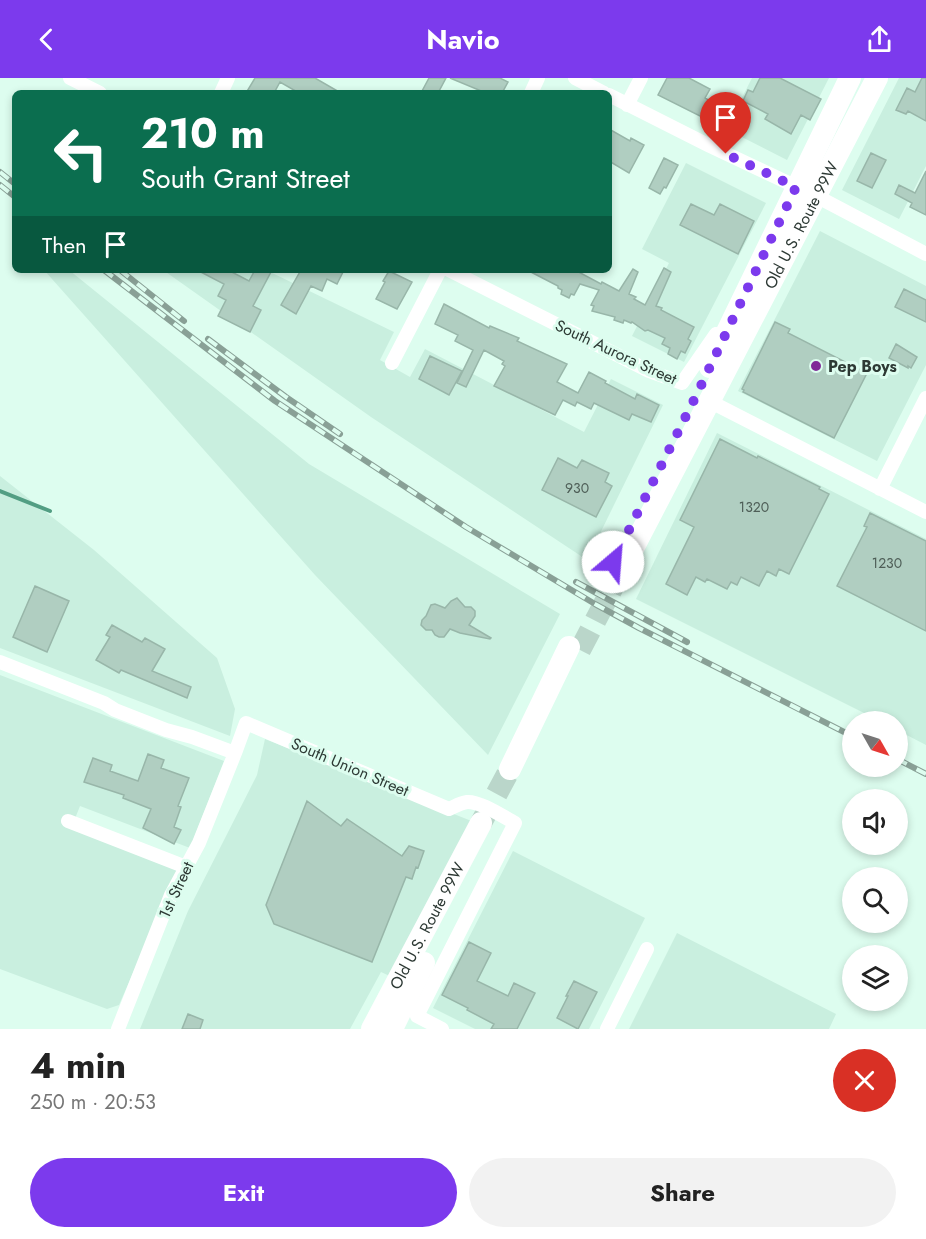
<!DOCTYPE html>
<meta charset="utf-8">
<style>
body{margin:0;font-family:Jost,sans-serif;background:#f2f2f2;color:#222;height:100vh;display:flex;flex-direction:column;font-size:22px;white-space:nowrap}
*{box-sizing:border-box;margin:0}
p{font-size:20px;color:#767676}
.icon{flex:none;width:33px;height:33px;fill:none;stroke:currentColor;stroke-width:2;stroke-linecap:round;stroke-linejoin:round}
.map{position:relative;height:951px;overflow:hidden}
.panel{display:flex;flex-direction:column;background:#fff;flex:1}
.panel>*{flex:none}
.guide{position:absolute;left:12px;top:12px;width:600px;height:183px;border-radius:9px;box-shadow:0 3px 9px #0003;background:#0b6e4f;color:#fff;overflow:hidden}
.needle{width:39px;rotate:129deg}
.tools{position:absolute;left:842px;top:633px;display:grid;gap:12px}
.tools a{display:grid;place-items:center;width:66px;height:66px;border-radius:50%;background:#fff;box-shadow:0 3px 9px #0003;font-size:30px}
.pin{position:absolute;display:grid;place-items:center;width:51px;height:51px;color:#fff;margin:-62px -26px;border-radius:50% 50% 50% 0;rotate:-45deg;box-shadow:0 0 6px #0007}
.pin .icon{rotate:45deg}
.me{position:absolute;width:66px;margin:-33px;rotate:27deg;stroke-linejoin:round;filter:drop-shadow(0 0 4px #0008)}
.turn{display:flex;align-items:center;gap:21px;height:126px;padding:0 30px;font-size:27px}
.turn .icon{width:78px;height:78px;stroke-width:2.5}
.turn b{display:block;font-size:42px;line-height:51px}
.then{display:flex;align-items:center;height:57px;padding:0 30px;background:#0003;gap:12px;font-size:22px}
.round{display:grid;place-items:center;flex:none;width:63px;height:63px;border-radius:32px;background:#f2f2f2}
.summary{display:flex;align-items:center;justify-content:space-between;height:102px;padding:0 30px}
h1{font-size:36px;font-weight:700;line-height:45px}
.primary-button{display:flex;gap:12px;margin-top:auto;padding:12px 30px}
.primary-button a{flex:1;height:69px;border-radius:36px;background:#7c3aed;color:#fff;font-size:24px;font-weight:700;line-height:69px;text-align:center}
.primary-button a+a{background:#f2f2f2;color:#222}
header{display:flex;justify-content:space-between;align-items:center;height:78px;padding:0 30px;background:#7c3aed;color:#fff;font-size:27px;font-weight:700}
.map>svg:first-child{display:block}
.built{fill:#c9efdf}
.lines{fill:none;stroke-linecap:round;stroke-linejoin:round}
.stream{stroke:#529e83;stroke-width:4}
.building{fill:#b0cec1;stroke:#98b6a9;stroke-width:1.5}
.primary-tunnel{stroke:#bad6ca;stroke-width:22;stroke-dasharray:22 11;stroke-linecap:butt}
.street{stroke:#fff;stroke-width:14}
.primary{stroke:#fff;stroke-width:22}
.rail-casing{stroke:#89a096;stroke-width:6}
.rail{stroke:#ddfdef;stroke-width:4;stroke-dasharray:11;stroke-linecap:butt}
.route{stroke:#7c3aed;stroke-width:10;stroke-dasharray:0 18}
.poi-dot{fill:#802a98;stroke:#ddfdef;stroke-width:2}
.labels{text-anchor:middle;dominant-baseline:central;stroke-width:6;stroke-linejoin:round;paint-order:stroke}
.number-label{font-size:14px;fill:#4e5e57}
.street-label{font-size:16px;fill:#2d3934;stroke:#ddfdef}
.poi-label{font-size:16px;font-weight:bold;fill:#2d3934;stroke:#ddfdef;text-anchor:start}
</style>
<header><svg class="icon" aria-label="back" viewBox="0 0 24 24"><path d="M15 5l-7 7 7 7"/></svg>Navio<svg class="icon" aria-label="share" viewBox="0 0 24 24"><path d="M12 15V3M7 8l5-5 5 5M5 13v7h14v-7"/></svg></header>
<div class="map">
<svg width="926" height="951" viewBox="0 0 926 951">
<rect width="100%" height="100%" fill="#ddfdef"/>
<path class="built" d="M752,0H829L787,82L726,51Z
M899,0H926V88L899,141L842,112Z
M686,85L766,125L684,284L632,258L669,185L642,171Z
M820,153L926,208V287L877,383L738,313Z
M44,192H69L309,386L560,536L488,677L315,497Z
M163,192H266L394,254L380,282L410,299L425,271L584,354L611,301L663,327L587,482L371,339Z
M717,355L926,461V667L897,652V644L880,643L636,521Z
M0,398L94,472L217,580L235,631L230,658L0,570Z
M0,597L224,683L190,770L80,728L74,743L181,785L119,927L107,931L0,891Z
M265,661L474,744L394,900L381,894L350,951H140L188,833L257,697Z
M513,773L645,840L589,951H475L433,930Z
M677,855L836,936L829,951H629Z"/>
<g class="lines">
<path class="stream" d="M0,413L50,433"/>
</g>
<path class="building" d="M255,0H315L341,15H299L280,4L274,15H246Z
M429,0H446L438,15H421Z
M450,0H500L508,4L502,15H486Z
M667,0H689L710,11L705,20L712,24L704,40L658,17Z
M760,0H780L821,21L810,42L801,37L791,56L765,41L768,36L743,23L748,12L753,14Z
M922,0H926V43L908,33L906,36L896,32L907,10L915,14Z
M609,51L630,63L631,60L644,67L629,95L609,83Z
M871,75L886,82L872,110L857,103Z
M664,80L678,87L666,110L664,109L660,116L649,110Z
M926,93V137L910,129L912,125L895,116L899,107L915,115Z
M691,126L714,137L720,126L754,143L738,176L680,147Z
M664,190L671,194L656,228L662,230L661,232L694,249L688,261L691,263L685,275L681,273L677,281L668,276L670,270L662,266L665,260L648,252L645,253L632,244L631,245L624,242L623,245L614,242L615,239L592,233L594,228L591,227L599,212L580,206L574,217L571,216L569,220L561,216L562,212L558,210V208L527,192H575L601,206L602,204L619,213L633,191L638,194L629,216L636,219L634,221L645,227Z
M197,192H228L249,203L255,192H272L253,228L261,232L250,254L218,238L226,222L218,218L224,206Z
M301,192H344L337,206L327,201L322,213L311,208L296,236L281,227Z
M389,193L412,204L397,231L376,221L385,204L383,203Z
M904,211L926,222V244L895,229Z
M444,226L489,250L490,248L519,260L517,263L567,286L557,304L578,315L589,294L606,303L605,305L635,321L637,316L659,327L651,344L632,336L629,342L594,325L591,331L577,324L575,328L563,322L555,337L494,308L505,288L502,286L504,283L484,272L466,309L457,305L473,272L455,263L458,257L435,246Z
M775,244L790,251L788,255L867,295L834,360L743,314L744,312L742,311Z
M896,266L917,279L911,290L908,288V290L889,280Z
M430,278L462,293L449,317L419,301Z
M720,361L757,380L758,378L820,409L819,411L829,416L789,496L779,491L776,498L767,493L759,508L741,499L737,507L731,504L727,511L707,501L705,504L696,499L687,517L666,506L694,449L680,442Z
M558,380L577,390L582,382L609,395L605,404L612,408L596,439L542,412Z
M870,435L926,463V553L837,508L867,449L864,448Z
M35,508L69,523L47,574L13,559Z
M457,520L465,529H471L475,533V538L469,547L491,560L490,561L460,555L450,551L444,559H439L435,557L432,552H426L421,547L422,542L426,538L431,527L435,526L445,530L451,523Z
M112,547L142,564L145,560L165,571L152,593L191,609L187,620L121,592L119,595L96,582L110,559L106,557Z
M148,676L164,682L161,690L189,700L178,728L181,729L174,749L181,752L174,766L143,750L151,731L123,720L124,717L84,704L93,680L112,687L110,693L138,703Z
M307,723L341,748L347,741L402,778L409,768L424,773L418,790L416,789L412,801L406,799L372,884L274,846L266,827Z
M469,864L491,875L477,903L508,918L514,905L535,915L517,951H491L494,946L467,932L468,930L442,917Z
M574,903L597,914L578,951L557,940L568,918H566Z
M188,936L203,942L200,951H182Z"/>
<g class="lines">
<path class="primary-tunnel" d="M580,572L625,486
M481,745L510,691"/>
<path class="street" d="M70,0L100,15
M575,0L604,15
M221,15L228,0
M531,15L538,0
M609,17L710,68L816,118L926,176
M627,27L641,0
M449,192L649,293L682,305L716,256
M392,285L440,192
M709,323L926,434
M880,411L926,320
M0,584L104,625L115,632L166,652L192,659L235,675L246,645L449,731C454,729 460,725 467,724C480,723 502,738 515,745L417,938L442,951
M68,743L186,789
M118,951L171,817L199,765L235,675
M607,951L647,871"/>
<g class="primary">
<path d="M710,289L850,0"/>
<path id="s1" d="M625,486L877,0"/>
<path d="M510,691L569,569"/>
<path id="s2" d="M372,951L481,745"/>
<path d="M392,951L424,885"/>
</g>
<g class="rail-casing">
<path id="rail" d="M0,94L15,106
M0,107L15,119
M104,192L275,323L466,449L595,526L639,550L852,658
M120,192L184,243
M208,261L286,319L340,356
M576,504L687,564
M897,681L926,696"/>
</g>
<use href="#rail" class="rail"/>
</g>
<g class="lines">
<path class="route" d="M613,484L697,316L796,109L726,76"/>
</g>
<circle class="poi-dot" cx="816" cy="288" r="6"/>
<g class="labels">
<g class="number-label">
<text x="577" y="410">930</text>
<text x="754" y="429">1320</text>
<text x="887" y="485">1230</text>
</g>
<g class="street-label">
<text stroke="none"><textPath href="#s1" startOffset="382">Old U.S. Route 99W</textPath></text>
<text transform="translate(616 274) rotate(25)">South Aurora Street</text>
<text transform="translate(350 689) rotate(23)">South Union Street</text>
<text transform="translate(176 812) rotate(-65)">1st Street</text>
<text stroke="none"><textPath href="#s2" startOffset="117">Old U.S. Route 99W</textPath></text>
</g>
<g class="poi-label">
<text x="828" y="288">Pep Boys</text>
</g>
</g>
</svg>
<div class="tools">
<a><svg class="needle" viewBox="-14 -14 28 28"><path d="M0-13l5 13h-10z" fill="#e53935"/><path d="M0 13l5-13h-10z" fill="#767676"/></svg></a>
<a><svg class="icon" aria-label="sound" viewBox="0 0 24 24"><path d="M4 9h4l5-4v14l-5-4H4zM17 9q2 3 0 6"/></svg></a>
<a><svg class="icon" aria-label="search" viewBox="0 0 24 24"><circle cx="10" cy="10" r="6"/><path d="M15 15l6 6"/></svg></a>
<a><svg class="icon" aria-label="layers" viewBox="0 0 24 24"><path d="M12 4l9 5-9 5-9-5zM3 14l9 5 9-5"/></svg></a>
</div>
<div class="pin" style="left:726px;top:76px;background:#d93025"><svg class="icon" aria-label="arrive" viewBox="0 0 24 24"><path d="M6 21V4h12l-3 4 3 4H6"/></svg></div>
<svg class="me" style="left:613px;top:484px" viewBox="-20 -20 40 40"><circle r="19" fill="#fff"/><path d="M0-13L10 11 0 6-10 11z" fill="#7c3aed"/></svg>
<div class="guide">
<div class="turn"><svg class="icon" aria-label="left" viewBox="0 0 24 24"><path d="M17 20v-9H6M10 6l-5 5 5 5"/></svg><div><b>210 m</b>South Grant Street</div></div>
<div class="then">Then<svg class="icon" aria-label="arrive" viewBox="0 0 24 24"><path d="M6 21V4h12l-3 4 3 4H6"/></svg></div>
</div>
</div>
<section class="panel">
<div class="summary"><div><h1>4 min</h1><p>250 m · 20:53</p></div><a class="round" style="background:#d93025;color:#fff"><svg class="icon" aria-label="close" viewBox="0 0 24 24"><path d="M6 6l12 12M18 6L6 18"/></svg></a></div>
<div class="primary-button"><a>Exit</a><a>Share</a></div>
</section>
